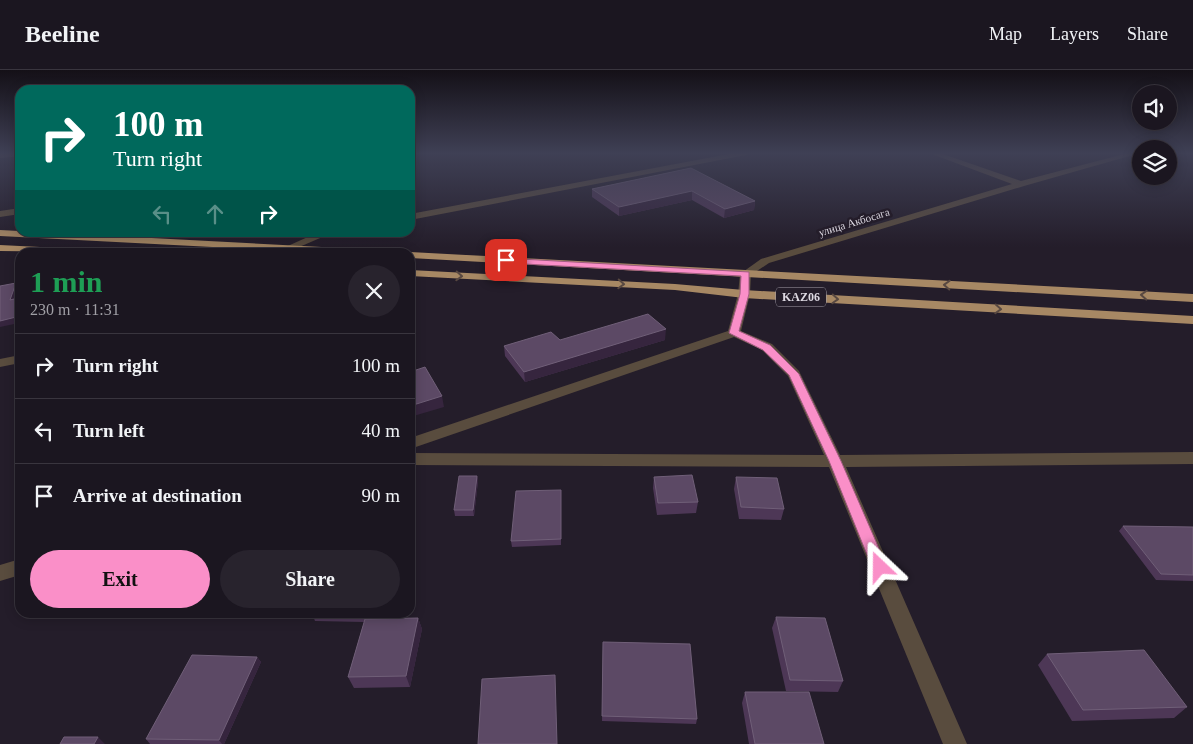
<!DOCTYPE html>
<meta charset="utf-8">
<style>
body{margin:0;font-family:"Times New Roman",serif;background:#28232d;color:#f1f3f6;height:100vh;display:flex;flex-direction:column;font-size:19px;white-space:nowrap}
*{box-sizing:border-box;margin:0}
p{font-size:16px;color:#a09fa5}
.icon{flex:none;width:28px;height:28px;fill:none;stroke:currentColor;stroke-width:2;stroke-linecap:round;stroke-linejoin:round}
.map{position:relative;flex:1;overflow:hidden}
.details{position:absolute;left:15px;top:178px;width:400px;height:370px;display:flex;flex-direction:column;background:#1b1620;border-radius:15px;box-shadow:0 2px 12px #0003,0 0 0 1px #39353e}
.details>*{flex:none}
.hud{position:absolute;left:15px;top:15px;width:400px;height:152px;border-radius:15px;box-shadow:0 2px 12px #0003,0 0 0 1px #39353e;background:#00695c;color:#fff;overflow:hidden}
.buttons{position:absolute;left:1132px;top:15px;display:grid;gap:10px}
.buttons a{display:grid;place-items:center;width:45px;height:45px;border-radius:50%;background:#1b1620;box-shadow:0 2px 12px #0003,0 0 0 1px #39353e;font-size:25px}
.pin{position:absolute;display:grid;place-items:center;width:42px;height:42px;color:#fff;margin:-21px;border-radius:10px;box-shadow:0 2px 8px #0006}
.me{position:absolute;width:55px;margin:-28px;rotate:337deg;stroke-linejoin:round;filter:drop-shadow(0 0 4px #0008)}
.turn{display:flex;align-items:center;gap:18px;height:105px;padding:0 15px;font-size:22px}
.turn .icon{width:65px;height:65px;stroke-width:2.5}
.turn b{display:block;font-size:35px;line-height:42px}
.lanes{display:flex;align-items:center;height:48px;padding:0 15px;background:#0003;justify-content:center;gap:25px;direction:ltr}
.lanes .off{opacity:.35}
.round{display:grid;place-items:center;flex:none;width:52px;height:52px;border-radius:26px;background:#28232d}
.headline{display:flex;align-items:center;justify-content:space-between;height:85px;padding:0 15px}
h1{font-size:30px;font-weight:600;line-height:38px;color:#1e9e55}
.action{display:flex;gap:10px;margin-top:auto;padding:10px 15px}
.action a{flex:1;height:58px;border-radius:30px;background:#fa8fc8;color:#111;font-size:20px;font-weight:600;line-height:58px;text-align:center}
.action a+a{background:#28232d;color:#f1f3f6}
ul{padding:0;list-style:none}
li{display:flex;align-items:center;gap:15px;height:65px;padding:0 15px;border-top:1px solid #39353e}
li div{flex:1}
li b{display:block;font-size:19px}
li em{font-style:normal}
header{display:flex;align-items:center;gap:30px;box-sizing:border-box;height:70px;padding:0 25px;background:#1b1620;border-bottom:1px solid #39353e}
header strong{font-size:24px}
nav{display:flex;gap:28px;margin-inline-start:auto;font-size:18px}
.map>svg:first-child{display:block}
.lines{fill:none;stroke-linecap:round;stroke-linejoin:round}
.minor{fill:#594c3e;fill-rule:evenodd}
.highway{fill:#a78864;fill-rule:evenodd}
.wall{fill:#4d3756}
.shaded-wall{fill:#36253e}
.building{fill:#5c4965;stroke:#705f78}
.oneway{stroke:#584841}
.route{fill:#fa8fc8;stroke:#a25d82}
.labels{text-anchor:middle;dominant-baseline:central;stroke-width:5;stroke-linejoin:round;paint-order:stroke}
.far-street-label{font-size:11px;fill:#ddd9e2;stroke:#241d2a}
.shield{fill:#241d2a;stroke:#a6a1ab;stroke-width:1}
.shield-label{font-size:12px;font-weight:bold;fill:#ddd9e2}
</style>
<header>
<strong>Beeline</strong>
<nav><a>Map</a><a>Layers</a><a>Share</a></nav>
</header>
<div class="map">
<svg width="1193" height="674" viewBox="0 0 1193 674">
<rect width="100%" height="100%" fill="#241d2a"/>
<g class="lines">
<path class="minor" d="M20,83V86L0,88V84Z
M734,83H750L746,85L410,150V144Z
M929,83H940L1021,111L1128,83H1140L1024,116L769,193L751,205L750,224L741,261L772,274L799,301L840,385L1193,382V394L846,397L967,674H943L829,397L410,395V383L824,385L788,306L762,280L734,267L410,379V368L728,261L738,224L740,204L761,189L1012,114Z
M20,138V144L0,147V141Z
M319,162H334L290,181L286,182L281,179Z
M20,285V293L0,297V289Z
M20,489V505L0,511V495Z"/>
<path class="highway" d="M0,160L360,179L365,182H310L0,166Z
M0,175L80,179L85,182L0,181Z
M407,182H410L1193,224V232L410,188V182Z
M410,200L675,214L744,220L1193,246V254L744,228L675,220L410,206Z"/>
</g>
<path class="wall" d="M691,98L755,131L754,140L724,148L692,130L619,146L592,127V119Z
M560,270H665L525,312L505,286L504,276Z
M477,406L478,411L474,446H455L454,440Z
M654,407L698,432L696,443L657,445L653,418Z
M736,407L784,439L781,450L739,449L734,419Z
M561,426V475L512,477L511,471Z
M1123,456L1193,457V511L1156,510L1119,461Z
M314,542H385L383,549L418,548L422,559L410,617L354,618L348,607L364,552L315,551L313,546Z
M776,547L843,611L838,622L786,621L772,558Z
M603,572L697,649L696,654L602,651Z
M1047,584L1187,637L1174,648L1072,651L1038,595Z
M257,587L261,592L224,674H150L146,669Z
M745,622L824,674H749L742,633Z"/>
<path class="shaded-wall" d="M692,121V130L619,146V137Z
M755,131L754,140L724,148L725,139Z
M16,213L19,218L14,235L10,230Z
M18,228L20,232L19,253L0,257V251Z
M666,259L665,270L525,312L524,302Z
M442,326L444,337L410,347V336Z
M20,360V367H19L15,362Z
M477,406L478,411L474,446L473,440Z
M413,436L415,442L410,458V446Z
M381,542H385L382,552L380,546Z
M418,548L422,559L410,617L406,606Z
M257,587L261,592L224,674H222L219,670Z
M98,667L105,674H94Z"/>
<path class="building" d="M691,98L755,131L725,139L692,121L619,137L592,119Z
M16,213L10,230L18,228L16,247L0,251V216Z
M648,244L666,259L524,302L504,276L551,262L560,270Z
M425,297L442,326L410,336V302Z
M20,343V360L15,362Z
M692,405L698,432L658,433L654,407Z
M459,406H477L473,440H454Z
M736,407L777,408L784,439L741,437Z
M561,420V469L511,471L516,421Z
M410,436H413L410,446Z
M1123,456L1193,457V505L1161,504Z
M314,542H381L380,546H313Z
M776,547L825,548L843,611L790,610Z
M418,548L406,606L348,607L365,549Z
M603,572L690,574L697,649L602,646Z
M1144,580L1187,637L1083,640L1047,584Z
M192,585L257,587L219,670L146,669Z
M555,605L557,674H478L482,609Z
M745,622H809L824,674H755Z
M64,667H98L94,674H60Z"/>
<defs><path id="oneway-chevron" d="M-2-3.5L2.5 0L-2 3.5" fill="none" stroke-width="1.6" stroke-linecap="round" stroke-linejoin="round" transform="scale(1.25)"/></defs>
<g class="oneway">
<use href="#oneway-chevron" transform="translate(459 206) rotate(3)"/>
<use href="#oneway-chevron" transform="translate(621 214) rotate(3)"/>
<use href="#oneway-chevron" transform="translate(947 215) rotate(-177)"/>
<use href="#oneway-chevron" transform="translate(1144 225) rotate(-177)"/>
<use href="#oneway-chevron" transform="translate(835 229) rotate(3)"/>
<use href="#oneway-chevron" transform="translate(998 239) rotate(3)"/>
</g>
<linearGradient id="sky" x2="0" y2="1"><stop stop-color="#141017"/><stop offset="0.47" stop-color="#3f4055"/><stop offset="1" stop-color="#3f4055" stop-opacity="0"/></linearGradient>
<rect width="1193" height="177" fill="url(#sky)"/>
<path class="route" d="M503,188L749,202V224L739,261L770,275L799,304L841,391L887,497L885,502L880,503L875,502L872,497L829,391L789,305L763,280L729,263L740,224L741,206L506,193L502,190Z"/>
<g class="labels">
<g class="far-street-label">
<text transform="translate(854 152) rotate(-17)">улица Акбосага</text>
</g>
<rect class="shield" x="776" y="217.5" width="50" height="19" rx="4"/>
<g class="shield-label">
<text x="801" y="227">KАZ06</text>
</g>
</g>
</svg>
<div class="buttons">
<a><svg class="icon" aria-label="sound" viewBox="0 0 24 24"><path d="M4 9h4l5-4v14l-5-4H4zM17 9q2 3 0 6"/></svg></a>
<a><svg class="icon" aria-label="layers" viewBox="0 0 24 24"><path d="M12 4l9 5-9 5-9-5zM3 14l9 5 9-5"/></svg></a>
</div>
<div class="pin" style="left:506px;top:190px;background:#d93025"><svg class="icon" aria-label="arrive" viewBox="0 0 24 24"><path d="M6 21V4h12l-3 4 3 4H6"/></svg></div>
<svg class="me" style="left:880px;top:497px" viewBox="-20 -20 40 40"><path d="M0-17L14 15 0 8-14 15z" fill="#fa8fc8" stroke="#fff" stroke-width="4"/></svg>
<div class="hud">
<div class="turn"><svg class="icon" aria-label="right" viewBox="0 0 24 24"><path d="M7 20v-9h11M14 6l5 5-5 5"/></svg><div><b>100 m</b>Turn right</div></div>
<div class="lanes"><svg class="icon off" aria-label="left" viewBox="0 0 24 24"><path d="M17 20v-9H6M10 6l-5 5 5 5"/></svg><svg class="icon off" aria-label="ahead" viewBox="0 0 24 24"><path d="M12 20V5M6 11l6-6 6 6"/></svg><svg class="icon" aria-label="right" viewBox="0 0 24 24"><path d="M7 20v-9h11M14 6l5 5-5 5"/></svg></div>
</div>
<section class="details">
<div class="headline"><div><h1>1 min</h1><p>230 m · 11:31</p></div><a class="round"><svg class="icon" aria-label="close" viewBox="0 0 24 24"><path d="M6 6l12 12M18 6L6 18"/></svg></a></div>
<ul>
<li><svg class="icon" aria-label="right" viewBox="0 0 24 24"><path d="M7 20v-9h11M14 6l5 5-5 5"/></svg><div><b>Turn right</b></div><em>100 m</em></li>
<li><svg class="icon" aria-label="left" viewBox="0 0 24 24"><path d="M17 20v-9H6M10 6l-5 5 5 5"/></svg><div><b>Turn left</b></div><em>40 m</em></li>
<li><svg class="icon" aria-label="arrive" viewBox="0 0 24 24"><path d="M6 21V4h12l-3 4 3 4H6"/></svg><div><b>Arrive at destination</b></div><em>90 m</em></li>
</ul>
<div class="action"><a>Exit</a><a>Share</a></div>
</section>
</div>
